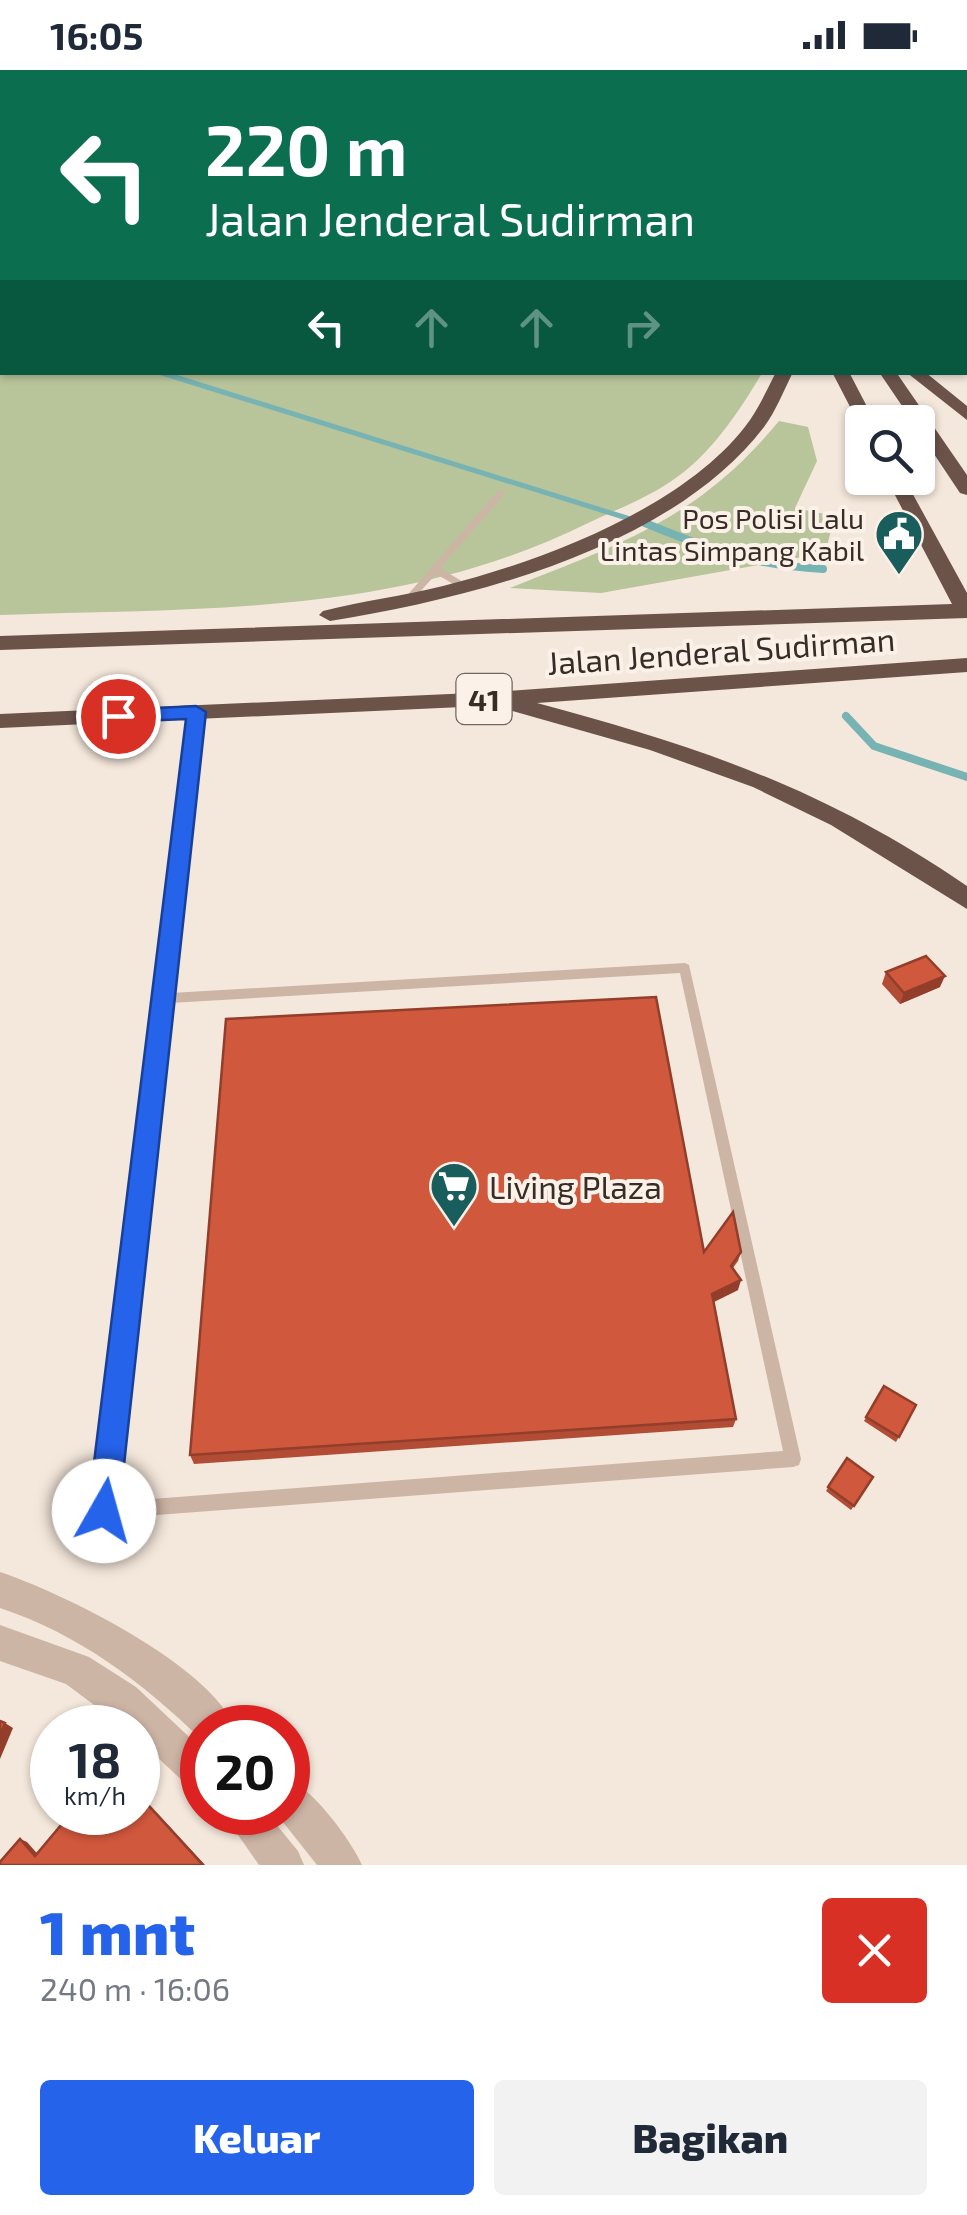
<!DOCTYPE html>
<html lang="id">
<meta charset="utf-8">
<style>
body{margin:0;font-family:"Exo 2",sans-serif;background:#f2f2f3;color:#1f2937;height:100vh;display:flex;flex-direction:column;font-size:38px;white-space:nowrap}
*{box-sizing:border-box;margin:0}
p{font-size:32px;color:#747a83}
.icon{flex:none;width:55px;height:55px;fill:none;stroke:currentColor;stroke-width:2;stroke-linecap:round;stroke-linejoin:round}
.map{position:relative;height:1795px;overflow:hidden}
.panel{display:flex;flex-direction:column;background:#fff;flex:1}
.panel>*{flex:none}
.hud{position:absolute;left:0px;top:0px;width:968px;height:305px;box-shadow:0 2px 8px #0004;background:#0b6e4f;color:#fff;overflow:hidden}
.buttons{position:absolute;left:845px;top:335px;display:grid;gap:20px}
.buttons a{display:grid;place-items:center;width:90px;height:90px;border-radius:10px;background:#fff;box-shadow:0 2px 8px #0004;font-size:50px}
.speed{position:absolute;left:30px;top:1635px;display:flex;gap:20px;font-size:50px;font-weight:700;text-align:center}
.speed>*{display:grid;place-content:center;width:130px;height:130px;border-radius:50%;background:#fff;box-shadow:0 2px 8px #0004;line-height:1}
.speed small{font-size:25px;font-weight:400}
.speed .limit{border:15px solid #d22;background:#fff;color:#111}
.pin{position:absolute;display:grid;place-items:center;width:85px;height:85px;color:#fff;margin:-42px;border:5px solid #fff;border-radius:50%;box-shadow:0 2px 10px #0007}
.me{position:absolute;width:110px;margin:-55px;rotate:7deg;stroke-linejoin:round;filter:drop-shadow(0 0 8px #0008)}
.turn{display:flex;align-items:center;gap:35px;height:210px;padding:0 40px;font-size:45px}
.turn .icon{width:130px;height:130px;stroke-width:2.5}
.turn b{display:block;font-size:70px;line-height:85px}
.lanes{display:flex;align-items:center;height:95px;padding:0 40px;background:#0003;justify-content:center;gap:50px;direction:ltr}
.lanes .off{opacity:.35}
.round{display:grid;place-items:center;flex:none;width:105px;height:105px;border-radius:10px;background:#f2f2f3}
.overview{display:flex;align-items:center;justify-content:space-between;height:170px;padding:0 40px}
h1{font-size:60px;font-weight:800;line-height:75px;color:#2563eb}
.button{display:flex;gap:20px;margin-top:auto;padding:20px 40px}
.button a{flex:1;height:115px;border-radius:10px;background:#2563eb;color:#fff;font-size:40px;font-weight:800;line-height:115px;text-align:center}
.button a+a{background:#f2f2f3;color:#1f2937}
.status{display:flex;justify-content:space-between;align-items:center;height:70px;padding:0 50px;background:#fff;direction:ltr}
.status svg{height:28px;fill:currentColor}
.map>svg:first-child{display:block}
.green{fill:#b8c499}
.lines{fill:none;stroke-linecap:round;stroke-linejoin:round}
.stream-far1{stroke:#77b3b3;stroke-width:5}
.stream{stroke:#77b3b3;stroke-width:8}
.service{fill:#cdb5a5;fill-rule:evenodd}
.minor{fill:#cdb5a5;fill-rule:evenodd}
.trunk{fill:#6b534a;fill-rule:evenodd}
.wall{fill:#b34c34}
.shaded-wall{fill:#923e2b}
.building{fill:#d0583d;stroke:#923e2b;stroke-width:2.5}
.route{fill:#2563eb;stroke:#184099;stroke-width:2.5}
.labels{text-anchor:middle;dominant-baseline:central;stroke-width:8;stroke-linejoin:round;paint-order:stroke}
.far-poi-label{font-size:28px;fill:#382c27;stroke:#fbf1e8;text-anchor:end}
.shield{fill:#fbf1e8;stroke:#726761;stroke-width:2.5}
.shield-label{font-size:30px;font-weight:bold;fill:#382c27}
.street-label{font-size:32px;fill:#382c27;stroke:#fbf1e8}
.poi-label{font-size:32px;fill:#382c27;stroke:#fbf1e8;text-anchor:start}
</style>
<div class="status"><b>16:05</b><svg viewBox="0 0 49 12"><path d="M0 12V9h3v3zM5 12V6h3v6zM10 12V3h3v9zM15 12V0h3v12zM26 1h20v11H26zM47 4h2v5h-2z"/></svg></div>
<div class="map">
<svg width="967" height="1795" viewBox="0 0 967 1795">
<rect width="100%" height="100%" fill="#f4e7db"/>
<path class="green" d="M0,0L657,2H2V302L762,303C739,342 709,387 670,412C645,429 615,440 588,453C401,546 203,538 0,545Z
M779,351L808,357L817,391L795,438L835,446L825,483L601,523L510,518C623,473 699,448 779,351Z"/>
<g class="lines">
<path class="stream-far1" d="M159,302L646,454"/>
<path class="stream" d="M640,451C708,479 749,495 823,499
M846,646L874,676L967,707"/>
<path class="service" d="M965,122H967V126H965Z
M965,216H967V222H965Z
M965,264H967V270H965Z
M499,420L506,422L440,498L468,515V519H462L436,504L410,533H404V529Z
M197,639L202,642L171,923L685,893L689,895L801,1389L799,1395L793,1397L104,1449L98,1447L96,1441L192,642ZM680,903L783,1381L113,1432L170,933Z"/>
<path class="minor" d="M817,0H828L829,2H819Z
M921,0H932L933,2H923Z
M965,44H967V52H965Z
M965,106H967V114H965Z
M0,1502C63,1523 210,1595 235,1658H202V1670C143,1613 79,1564 0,1538Z
M0,1555L89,1587L136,1617L202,1679V1723L189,1717L138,1669V1658H125L66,1614L0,1591Z
M288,1709C313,1719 351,1770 362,1795H317L275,1742H288Z
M222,1742H266L298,1781L304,1795H259Z"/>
<path class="trunk" d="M688,0H700L701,2H690Z
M776,302H793C784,320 776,341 764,357C671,478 473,528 330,551L319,545L323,541C362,531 403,526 443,516C543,491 689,436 750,350C760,335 768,318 776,302Z
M832,302H849L875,352L860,356Z
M879,302H896L967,405V425L960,423L918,360V352H913Z
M906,302H925L967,336V350Z
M886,408H904L967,523V548L0,580V566L952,534Z
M967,588V602L537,633C703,678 823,718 967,816V839L831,755L753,717L650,680L509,640L506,635L0,658V644L495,622Z"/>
</g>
<path class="wall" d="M886,902L940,917L900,934L882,914Z
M704,1182H741L738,1191L733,1198L738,1220L714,1232L736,1349L733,1357L194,1394L190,1385Z
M884,1316L916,1335L896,1372L864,1351Z
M847,1388L873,1407L851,1440L826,1421Z"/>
<path class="shaded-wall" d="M945,906L940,917L900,934L904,923Z
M741,1210L738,1220L709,1234L712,1224Z
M5,1653L13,1658L0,1689V1666Z
M138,1722L205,1795H203Z
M20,1769L27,1772L42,1789L35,1786Z"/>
<path class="building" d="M848,0H878L880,2H849Z
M926,886L945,906L904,923L886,902Z
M656,927L704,1182L733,1142L741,1182L731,1196L741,1210L712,1224L736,1349L190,1385L226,949Z
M884,1316L916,1335L899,1367L866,1347Z
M847,1388L873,1407L854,1436L828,1417Z
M0,1651L5,1653L0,1666Z
M138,1724L203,1795H0V1792L20,1769L35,1786L72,1742H138Z"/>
<path class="route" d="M196,636L206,642L119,1441L114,1452L104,1456L93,1452L88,1441L186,649L118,652L108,646L118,640Z"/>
<defs>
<g id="civic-pin" transform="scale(2.5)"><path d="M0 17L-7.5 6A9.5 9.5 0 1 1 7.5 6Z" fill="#195d5d" stroke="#fbf1e8"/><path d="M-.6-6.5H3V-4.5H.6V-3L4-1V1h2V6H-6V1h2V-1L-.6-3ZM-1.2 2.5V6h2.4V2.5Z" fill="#fff"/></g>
<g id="supermarket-pin" transform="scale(2.5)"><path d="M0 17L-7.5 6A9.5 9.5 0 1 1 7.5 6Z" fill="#195d5d" stroke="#fbf1e8"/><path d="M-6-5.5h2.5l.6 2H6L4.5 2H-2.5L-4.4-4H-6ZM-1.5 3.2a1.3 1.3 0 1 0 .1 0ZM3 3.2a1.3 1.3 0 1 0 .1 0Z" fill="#fff"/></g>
</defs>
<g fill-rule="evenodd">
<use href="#civic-pin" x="899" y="464"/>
<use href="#supermarket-pin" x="454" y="1116"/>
</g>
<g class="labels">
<g class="far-poi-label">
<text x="864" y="448">Pos Polisi Lalu<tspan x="864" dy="32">Lintas Simpang Kabil</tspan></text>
</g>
<rect class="shield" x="456.5" y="604" width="55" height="50" rx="8"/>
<g class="shield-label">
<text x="484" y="629">41</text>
</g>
<g class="street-label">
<text transform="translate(721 580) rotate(-4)">Jalan Jenderal Sudirman</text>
</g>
<g class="poi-label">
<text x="489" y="1116">Living Plaza</text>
</g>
</g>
</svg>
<div class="buttons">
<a><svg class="icon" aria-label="search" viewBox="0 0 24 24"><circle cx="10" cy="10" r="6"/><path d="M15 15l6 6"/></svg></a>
</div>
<div class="speed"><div>18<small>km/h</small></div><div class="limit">20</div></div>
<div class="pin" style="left:118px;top:646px;background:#d93025"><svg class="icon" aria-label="arrive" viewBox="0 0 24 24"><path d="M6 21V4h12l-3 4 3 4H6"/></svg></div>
<svg class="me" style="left:104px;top:1441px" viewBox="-20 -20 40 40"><circle r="19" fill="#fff"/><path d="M0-13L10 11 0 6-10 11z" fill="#2563eb"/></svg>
<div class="hud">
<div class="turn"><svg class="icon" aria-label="left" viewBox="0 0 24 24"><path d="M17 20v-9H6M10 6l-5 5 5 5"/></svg><div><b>220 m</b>Jalan Jenderal Sudirman</div></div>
<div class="lanes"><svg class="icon" aria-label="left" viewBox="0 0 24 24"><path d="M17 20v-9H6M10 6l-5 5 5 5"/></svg><svg class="icon off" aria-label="ahead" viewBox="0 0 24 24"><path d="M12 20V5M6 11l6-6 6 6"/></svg><svg class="icon off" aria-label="ahead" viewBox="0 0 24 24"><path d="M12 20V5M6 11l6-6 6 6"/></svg><svg class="icon off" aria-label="right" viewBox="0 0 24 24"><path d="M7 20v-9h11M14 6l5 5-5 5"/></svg></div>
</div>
</div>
<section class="panel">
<div class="overview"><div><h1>1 mnt</h1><p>240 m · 16:06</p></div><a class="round" style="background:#d93025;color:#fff"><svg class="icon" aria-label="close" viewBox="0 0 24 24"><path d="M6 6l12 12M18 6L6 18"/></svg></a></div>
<div class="button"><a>Keluar</a><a>Bagikan</a></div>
</section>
